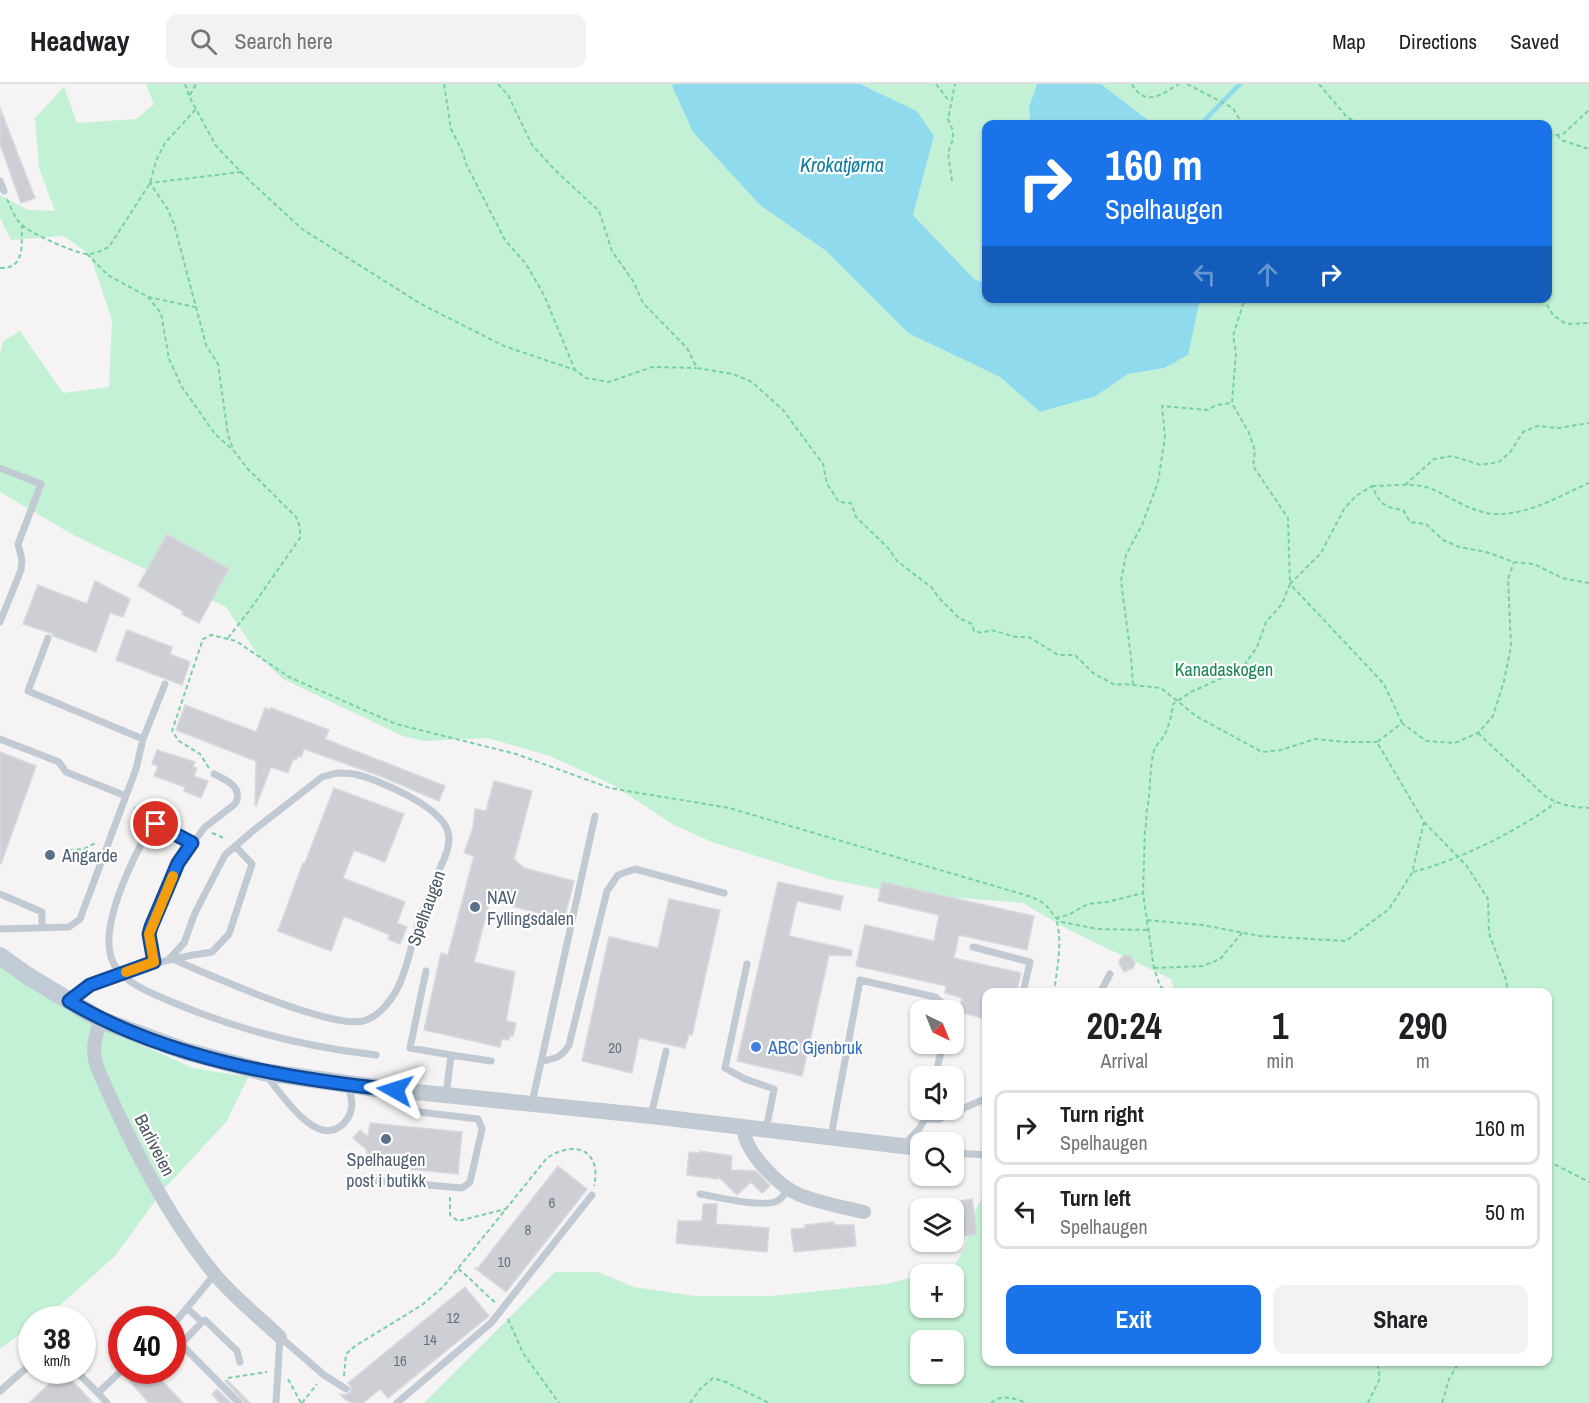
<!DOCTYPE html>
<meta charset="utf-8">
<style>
body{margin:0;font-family:"Archivo Narrow",sans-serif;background:#f2f2f2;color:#202124;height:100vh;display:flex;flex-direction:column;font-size:22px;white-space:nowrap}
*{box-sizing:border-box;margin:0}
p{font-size:20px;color:#757577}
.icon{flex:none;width:33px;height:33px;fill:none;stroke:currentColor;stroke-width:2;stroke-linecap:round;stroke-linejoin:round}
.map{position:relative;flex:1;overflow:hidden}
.sheet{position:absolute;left:982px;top:904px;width:570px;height:378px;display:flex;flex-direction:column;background:#fff;border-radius:12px;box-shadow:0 2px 4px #0004}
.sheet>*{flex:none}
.banner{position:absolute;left:982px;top:36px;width:570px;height:183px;border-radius:12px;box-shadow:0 2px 4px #0004;background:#1a73e8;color:#fff;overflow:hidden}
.needle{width:39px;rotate:137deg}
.fabs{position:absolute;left:910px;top:916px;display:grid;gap:12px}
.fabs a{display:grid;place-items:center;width:54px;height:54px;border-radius:12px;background:#fff;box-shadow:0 2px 4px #0004;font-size:30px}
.speed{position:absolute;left:18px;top:1222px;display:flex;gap:12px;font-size:30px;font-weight:700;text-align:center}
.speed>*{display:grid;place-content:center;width:78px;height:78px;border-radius:50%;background:#fff;box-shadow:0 2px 4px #0004;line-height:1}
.speed small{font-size:15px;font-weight:400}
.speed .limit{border:9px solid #d22;background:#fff;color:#111}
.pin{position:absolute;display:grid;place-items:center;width:51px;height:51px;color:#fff;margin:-26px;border:3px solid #fff;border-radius:50%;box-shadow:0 2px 6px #0007}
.me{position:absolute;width:66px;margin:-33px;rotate:276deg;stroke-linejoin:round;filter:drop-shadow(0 0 4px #0008)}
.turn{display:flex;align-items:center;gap:21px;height:126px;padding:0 24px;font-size:27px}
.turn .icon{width:78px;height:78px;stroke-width:2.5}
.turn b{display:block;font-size:42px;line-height:51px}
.lanes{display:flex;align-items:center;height:57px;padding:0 24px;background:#0003;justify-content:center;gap:30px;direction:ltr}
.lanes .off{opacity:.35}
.eta{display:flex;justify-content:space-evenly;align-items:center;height:102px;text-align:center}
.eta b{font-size:36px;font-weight:800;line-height:42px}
.button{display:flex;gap:12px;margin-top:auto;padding:12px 24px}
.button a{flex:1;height:69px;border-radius:12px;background:#1a73e8;color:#fff;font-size:24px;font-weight:800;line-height:69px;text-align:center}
.button a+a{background:#f2f2f2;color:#202124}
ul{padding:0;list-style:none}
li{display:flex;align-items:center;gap:18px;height:75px;margin:0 12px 9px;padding:0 12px;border:3px solid #e0e0e0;border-radius:12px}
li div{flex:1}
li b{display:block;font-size:22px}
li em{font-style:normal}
header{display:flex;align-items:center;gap:36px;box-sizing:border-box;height:84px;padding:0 30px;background:#fff;border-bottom:2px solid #e0e0e0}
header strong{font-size:28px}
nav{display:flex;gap:33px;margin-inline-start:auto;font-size:21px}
.search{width:420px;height:54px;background:#f2f2f2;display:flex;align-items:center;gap:15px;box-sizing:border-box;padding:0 21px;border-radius:12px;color:#757577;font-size:22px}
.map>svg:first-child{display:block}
.green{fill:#c3f1d5;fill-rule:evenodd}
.water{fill:#90daee}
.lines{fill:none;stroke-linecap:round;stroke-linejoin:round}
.stream{stroke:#90daee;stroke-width:4.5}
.building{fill:#cdcfd5;stroke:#d7d9de;stroke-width:1.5}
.path{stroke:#7ad0a6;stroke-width:2;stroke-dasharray:4.5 3;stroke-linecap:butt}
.service{stroke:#c1cad2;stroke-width:7}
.minor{stroke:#c1cad2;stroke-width:14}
.tertiary{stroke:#c1cad2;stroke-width:16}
.secondary{stroke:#c1cbd6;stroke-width:18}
.route-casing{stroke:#114b97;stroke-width:15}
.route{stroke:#1a73e8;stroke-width:10}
.slow{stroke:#f59e0b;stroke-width:10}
.service-dot{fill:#5c6f8a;stroke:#fff;stroke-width:2}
.shop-dot{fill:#3f7fe0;stroke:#fff;stroke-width:2}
.labels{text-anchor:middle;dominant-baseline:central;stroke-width:4.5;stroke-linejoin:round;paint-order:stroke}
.number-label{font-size:15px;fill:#6b747e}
.park-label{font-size:18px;fill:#17864f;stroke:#fff}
.service-label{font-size:18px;fill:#4e5e75;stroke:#fff;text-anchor:start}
.street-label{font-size:18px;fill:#4a5661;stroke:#fff}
.shop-label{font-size:18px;fill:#366cbe;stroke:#fff;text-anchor:start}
.water-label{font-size:20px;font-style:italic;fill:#0c7c9b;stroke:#fff}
</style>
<header>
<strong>Headway</strong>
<div class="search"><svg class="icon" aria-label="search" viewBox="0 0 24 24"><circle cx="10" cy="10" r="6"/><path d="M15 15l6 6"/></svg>Search here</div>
<nav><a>Map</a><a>Directions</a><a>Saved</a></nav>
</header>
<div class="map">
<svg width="1589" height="1319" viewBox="0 0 1589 1319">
<rect width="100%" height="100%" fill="#f5f3f3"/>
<path class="green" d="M146,0H674L672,2L760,121L826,167L908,249L1000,293L1040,328L1096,312L1128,290L1164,284L1187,271L1200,215L1548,214V40H1153L1101,0H1589V1319H424L555,1188H598L634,1203L695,1212H771L887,1200L921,1191V1224H954V1191H921L954,1182L965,1164L972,1133L987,1105V1278H1548V909H1175L1171,895L1067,845L1023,819L897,809L829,795L712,758L672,740L613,701L550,672L488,654L424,657L403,652L283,595L258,571L226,523L77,453L0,408V271L3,257L20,247L63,309L109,303L112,236L90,171L64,152L11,156L0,134V111L28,126L55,127L39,84L35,34L64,3L77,39L136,35L154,20ZM921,1257H954V1290H921Z
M860,0H1037L1029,23L1030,40H987V200L974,195L913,131L934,52L917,27Z
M0,878L81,933L193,984L248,993L227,1037L164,1105L115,1172L58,1223L40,1236H32L31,1242L0,1265Z"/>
<path class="water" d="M674,0H860L917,27L934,52L913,131L974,195L987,200V214L1200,215L1188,271L1164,284L1128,290L1096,312L1040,328L1000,293L908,249L826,167L760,121L693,48L672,2Z
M1037,0H1101L1153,40H1030L1029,23Z"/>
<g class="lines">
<path class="stream" d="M1201,40L1240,0"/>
</g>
<path class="building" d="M0,24L35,114L21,119L0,60Z
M167,450L229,485L199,539L182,530L183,527L138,502Z
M95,497L130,515L123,533L110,529L96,568L53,552L51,549L23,540L38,501L87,520Z
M127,546L172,563L170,570L190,578L182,601L116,576Z
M185,621L256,648L265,624L270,626L271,624L329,646L325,655L445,702L439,717L380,692L304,665L301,673L298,672L296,676L293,675L288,689L271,683L256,722L255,721L256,677L176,646Z
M157,666L195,678L193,683L197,684L194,692L208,697L201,714L184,707L185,703L154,692L158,682L152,680Z
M0,668L36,682L1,780L0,779Z
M494,697L532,707L514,775L524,784L574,797L564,836L490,816L474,878L515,888L506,937L516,939L513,952L510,951L509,956L502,955L500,963L424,946L441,869L448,871L474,772L464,769L473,744L475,725L486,727Z
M334,704L404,730L385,778L354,766L343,794L405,818L397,839L407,843L400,860L388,855L390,851L344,832L331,867L278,847L303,779H305Z
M778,798L843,812L840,826L797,817L789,852L852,866L851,872L829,871L802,992L737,977Z
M882,798L1034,832L1027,866L959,851L954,874L1021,889L1016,909H987V935L959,928L962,914L945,909L946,902L856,882L865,841L934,857L939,831L878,817Z
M669,815L720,826L692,951L689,950L685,964L639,954L632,989L582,977L609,853L658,864Z
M1125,871L1130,872L1135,879L1133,884L1124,888L1119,879L1120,875Z
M370,1039L462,1048L458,1090L366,1081L367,1066L353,1054L360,1046L368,1053Z
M700,1067L732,1072L731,1086L756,1087L770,1102L762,1109L751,1098L737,1111L718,1092V1095L687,1091L689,1068L699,1069Z
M558,1082L587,1105L506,1208L475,1184H478Z
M972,1115L977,1150L954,1154V1118Z
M703,1120H717L716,1140L769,1144L767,1168L676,1159L678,1137H702Z
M834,1138V1141H854L856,1162L794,1168L791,1145L805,1144V1141Z
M465,1203L489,1232L388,1314L380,1305L363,1319H353L346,1316L340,1310L346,1311L350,1308L351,1303L348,1299Z
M63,1287L93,1319H29Z
M133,1287H153L183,1319H149L126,1293Z
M227,1296L250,1319H245L225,1297Z
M217,1305L231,1319H220L212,1310Z"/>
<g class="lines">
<path class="path" d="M185,0L189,12L216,62L250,97L302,145L421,220L504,262L575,286L586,294L609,298L652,283L696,284
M444,0L451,45L464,71L465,78L505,156L526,180L544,211L575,286
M498,0L508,11L532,61L556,87L599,127L612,167L633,197L643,219L687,264L697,284L733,290L752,298L783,326L823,380L827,400L839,418L851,419L856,433L889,465L897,477L931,503L939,514L959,534L972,540L974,547L982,549L991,546L1016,553H1029L1058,571H1075L1093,589L1115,601L1125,600L1161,604L1196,632L1262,668L1281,666L1315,655L1346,658H1377
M936,0L950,18
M1132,0C1145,24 1162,10 1179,0
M1187,0L1233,24L1242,40
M1319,0L1347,33L1359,40
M190,11L196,0
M1557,51L1561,56L1589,65
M1548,52L1563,50L1589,26
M952,97L948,69L953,55V47L948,35L955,0
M7,115C11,124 14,133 21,140C31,150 73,168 86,170C94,171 102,166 109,163L150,99L156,77L165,59L196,25
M87,170L108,191L148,213L161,229L169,275L182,303L215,350L233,366
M0,184C26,185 21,160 22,141
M148,213L195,223
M1543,214L1553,231L1566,240L1589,239
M1405,401L1434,375L1452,372L1481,381L1499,378L1511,367L1523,348L1537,342L1559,344L1589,339
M1372,402C1391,402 1414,398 1432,405C1453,414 1474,430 1497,430C1529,431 1561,411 1589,399
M228,554L249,527L300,454V443L296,433L247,384L234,367L228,351L218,280L206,261L174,140L167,124L150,99L241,88
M1133,601L1131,573L1121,497L1126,471L1142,441L1158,398L1165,353L1162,322L1208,326L1216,321L1232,319
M1402,639L1384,600L1290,500L1321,469L1344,425L1356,412L1372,402C1380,420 1383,423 1403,426L1410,438L1426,440L1443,456L1459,463L1486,468L1514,478L1534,480L1562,494L1589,499
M1478,649L1545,712C1559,721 1572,723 1589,724
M209,684L200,670L179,657L172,647L203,555L211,551L236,557L289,593L396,640L516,670L610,704L729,724L1032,813L1045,820L1056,834L1062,838L1098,845L1149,846
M134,724L145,727L147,730
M1424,738L1466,781L1488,815L1489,849L1506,896L1508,909
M212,749L226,755
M69,766L84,765L97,758
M1413,788C1459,776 1518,747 1555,719
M1147,836L1202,841L1260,852L1346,857L1389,825L1412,789L1424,738L1377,658L1402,639L1426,657L1455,659L1478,649L1493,632L1504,597L1511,562L1508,495L1514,478
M1154,884L1203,882L1220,875L1242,849
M1054,909C1057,884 1063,859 1056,834L1068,831L1088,820L1107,818L1143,809
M1170,909L1160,902L1154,884L1143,809L1145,744C1148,737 1145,732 1147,726C1151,707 1149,689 1153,671C1154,663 1157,661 1162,655C1168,646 1172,631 1173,620L1191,608L1231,590L1245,580L1257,563L1266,538L1282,520L1290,500L1288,434L1253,382L1255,367L1249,349L1232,319L1236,268L1233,252L1245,214
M1548,1077L1589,1098
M450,1113V1131L458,1137L506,1125
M458,1185C472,1195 482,1208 495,1218
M508,1235L523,1269L559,1319
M344,1292L346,1270L355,1262L422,1221L443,1203L547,1074C576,1055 602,1067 594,1102
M228,1294L267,1288
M288,1295L301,1319
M302,1319L317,1300
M690,1319L701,1304L713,1294L726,1298L769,1319
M991,1319C1002,1309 1015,1315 1027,1319
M1368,1319L1380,1294L1377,1278
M1442,1319L1449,1295L1459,1278"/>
<path class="service" d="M0,97L4,107
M0,384L41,400L18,460L22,476L21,486L0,538
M48,554L28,607L143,655
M0,655L59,678L66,688L126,712
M336,689C342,689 348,689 354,690C378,695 442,723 448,748C452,762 442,779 437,791C429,811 421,830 415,851C409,869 406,890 396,907C389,919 378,933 363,937C329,945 207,890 170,874L184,859L195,829L225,771L254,746L322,693Z
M192,759L152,740C135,770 100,838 111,873C118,898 152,909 172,918C238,946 305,963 376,971
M0,810L42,828V843
M0,845L69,843L80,835L136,685L143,655L165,600
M973,863L1030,878L1023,909
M154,878L149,850L178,779L205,743L235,720C244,704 227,696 214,690
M747,880L725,984L745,995L774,1005L766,1046
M426,887L410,964L451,971L446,1011
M1100,909L1110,890
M71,915C87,901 105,896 125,889C154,879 182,872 212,868L229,850L252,780L235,762
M451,971L491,977
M542,977C555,975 562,973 569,961L607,807L618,791L635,785L724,809
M267,992C282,1011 322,1073 348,1034C354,1024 352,1013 348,1003
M935,993L943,960
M532,1019L595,732
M651,1032L666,967
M831,1052L860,896L935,913L946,922L948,927
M905,1060L919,1045L925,1035H939L987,1014
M954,1069L987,1071
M369,1096L462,1104L470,1098L482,1045L478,1035L411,1027L413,1007
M700,1110C718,1113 757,1123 775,1118C781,1116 785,1110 788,1105
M187,1224L202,1238L181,1260L239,1319
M202,1238L205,1236L237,1267L240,1278
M172,1242L215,1190
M76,1287L98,1309L122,1286
M0,1307L32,1279
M98,1309L107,1319
M276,1319L280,1253L324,1291L346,1305
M397,1319L491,1239L592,1111"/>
<path class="minor" d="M101,936C95,953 91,966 97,983C128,1055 167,1134 217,1193C236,1215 259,1233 280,1253
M744,1045C744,1067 779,1103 800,1111C820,1119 843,1123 864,1128"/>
<path class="tertiary" d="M376,1004L651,1032L911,1063"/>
<path class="secondary" d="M0,872L28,892L101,936L185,967L264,988L376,1004"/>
</g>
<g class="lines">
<g class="route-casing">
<path id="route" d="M156,740L192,759L178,779L151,843L149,850L154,878L90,901L69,917C164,974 286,995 395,1006"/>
</g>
<use href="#route" class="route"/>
<path class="slow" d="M126,888L154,878L149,850L173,792"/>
</g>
<g class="service-dot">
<circle cx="50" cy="771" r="6"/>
<circle cx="475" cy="823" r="6"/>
<circle cx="386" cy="1055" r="6"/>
</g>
<circle class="shop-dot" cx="756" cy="963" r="6"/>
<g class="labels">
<g class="number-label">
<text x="615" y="963">20</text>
<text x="552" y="1118">6</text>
<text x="528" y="1145">8</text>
<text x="504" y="1177">10</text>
<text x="453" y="1233">12</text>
<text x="430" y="1255">14</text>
<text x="400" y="1276">16</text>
</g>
<g class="park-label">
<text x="1224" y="585">Kanadaskogen</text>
</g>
<g class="service-label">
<text x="62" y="771">Angarde</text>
<text x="487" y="813">NAV<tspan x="487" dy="21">Fyllingsdalen</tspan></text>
<text x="386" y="1075" text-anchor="middle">Spelhaugen<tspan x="386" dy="21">post i butikk</tspan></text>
</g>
<g class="street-label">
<text transform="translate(426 824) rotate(-70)">Spelhaugen</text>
<text transform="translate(155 1061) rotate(63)">Barliveien</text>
</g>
<g class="shop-label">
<text x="768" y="963">ABC Gjenbruk</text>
</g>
<g class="water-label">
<text x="842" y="80">Krokatjørna</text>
</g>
</g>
</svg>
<div class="fabs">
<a><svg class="needle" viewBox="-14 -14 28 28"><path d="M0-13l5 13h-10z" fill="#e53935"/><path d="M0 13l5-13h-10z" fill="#757577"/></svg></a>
<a><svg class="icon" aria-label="sound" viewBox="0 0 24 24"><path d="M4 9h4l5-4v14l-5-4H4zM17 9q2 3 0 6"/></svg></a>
<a><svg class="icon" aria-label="search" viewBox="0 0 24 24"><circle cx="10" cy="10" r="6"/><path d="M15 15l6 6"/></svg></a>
<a><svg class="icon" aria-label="layers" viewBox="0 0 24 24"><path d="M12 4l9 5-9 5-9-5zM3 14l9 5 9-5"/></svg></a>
<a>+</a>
<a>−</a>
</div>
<div class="speed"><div>38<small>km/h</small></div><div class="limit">40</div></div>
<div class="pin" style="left:156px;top:740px;background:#d93025"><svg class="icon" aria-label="arrive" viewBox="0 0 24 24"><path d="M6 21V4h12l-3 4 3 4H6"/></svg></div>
<svg class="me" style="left:395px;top:1006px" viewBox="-20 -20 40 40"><path d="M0-17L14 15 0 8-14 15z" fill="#1a73e8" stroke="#fff" stroke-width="4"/></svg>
<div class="banner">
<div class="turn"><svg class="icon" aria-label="right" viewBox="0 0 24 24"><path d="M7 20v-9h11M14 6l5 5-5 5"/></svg><div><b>160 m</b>Spelhaugen</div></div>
<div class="lanes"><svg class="icon off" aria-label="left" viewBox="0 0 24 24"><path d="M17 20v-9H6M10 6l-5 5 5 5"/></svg><svg class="icon off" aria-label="ahead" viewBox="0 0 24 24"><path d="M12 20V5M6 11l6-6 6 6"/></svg><svg class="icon" aria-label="right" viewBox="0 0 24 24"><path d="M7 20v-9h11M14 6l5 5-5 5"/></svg></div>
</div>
<section class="sheet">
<div class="eta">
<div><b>20:24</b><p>Arrival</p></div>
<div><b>1</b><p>min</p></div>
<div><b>290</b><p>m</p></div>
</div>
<ul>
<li><svg class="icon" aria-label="right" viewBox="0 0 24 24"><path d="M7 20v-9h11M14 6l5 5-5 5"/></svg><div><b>Turn right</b><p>Spelhaugen</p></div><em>160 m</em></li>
<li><svg class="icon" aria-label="left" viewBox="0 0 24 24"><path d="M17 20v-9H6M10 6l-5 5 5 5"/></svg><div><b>Turn left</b><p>Spelhaugen</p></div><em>50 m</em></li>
</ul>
<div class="button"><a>Exit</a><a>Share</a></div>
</section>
</div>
